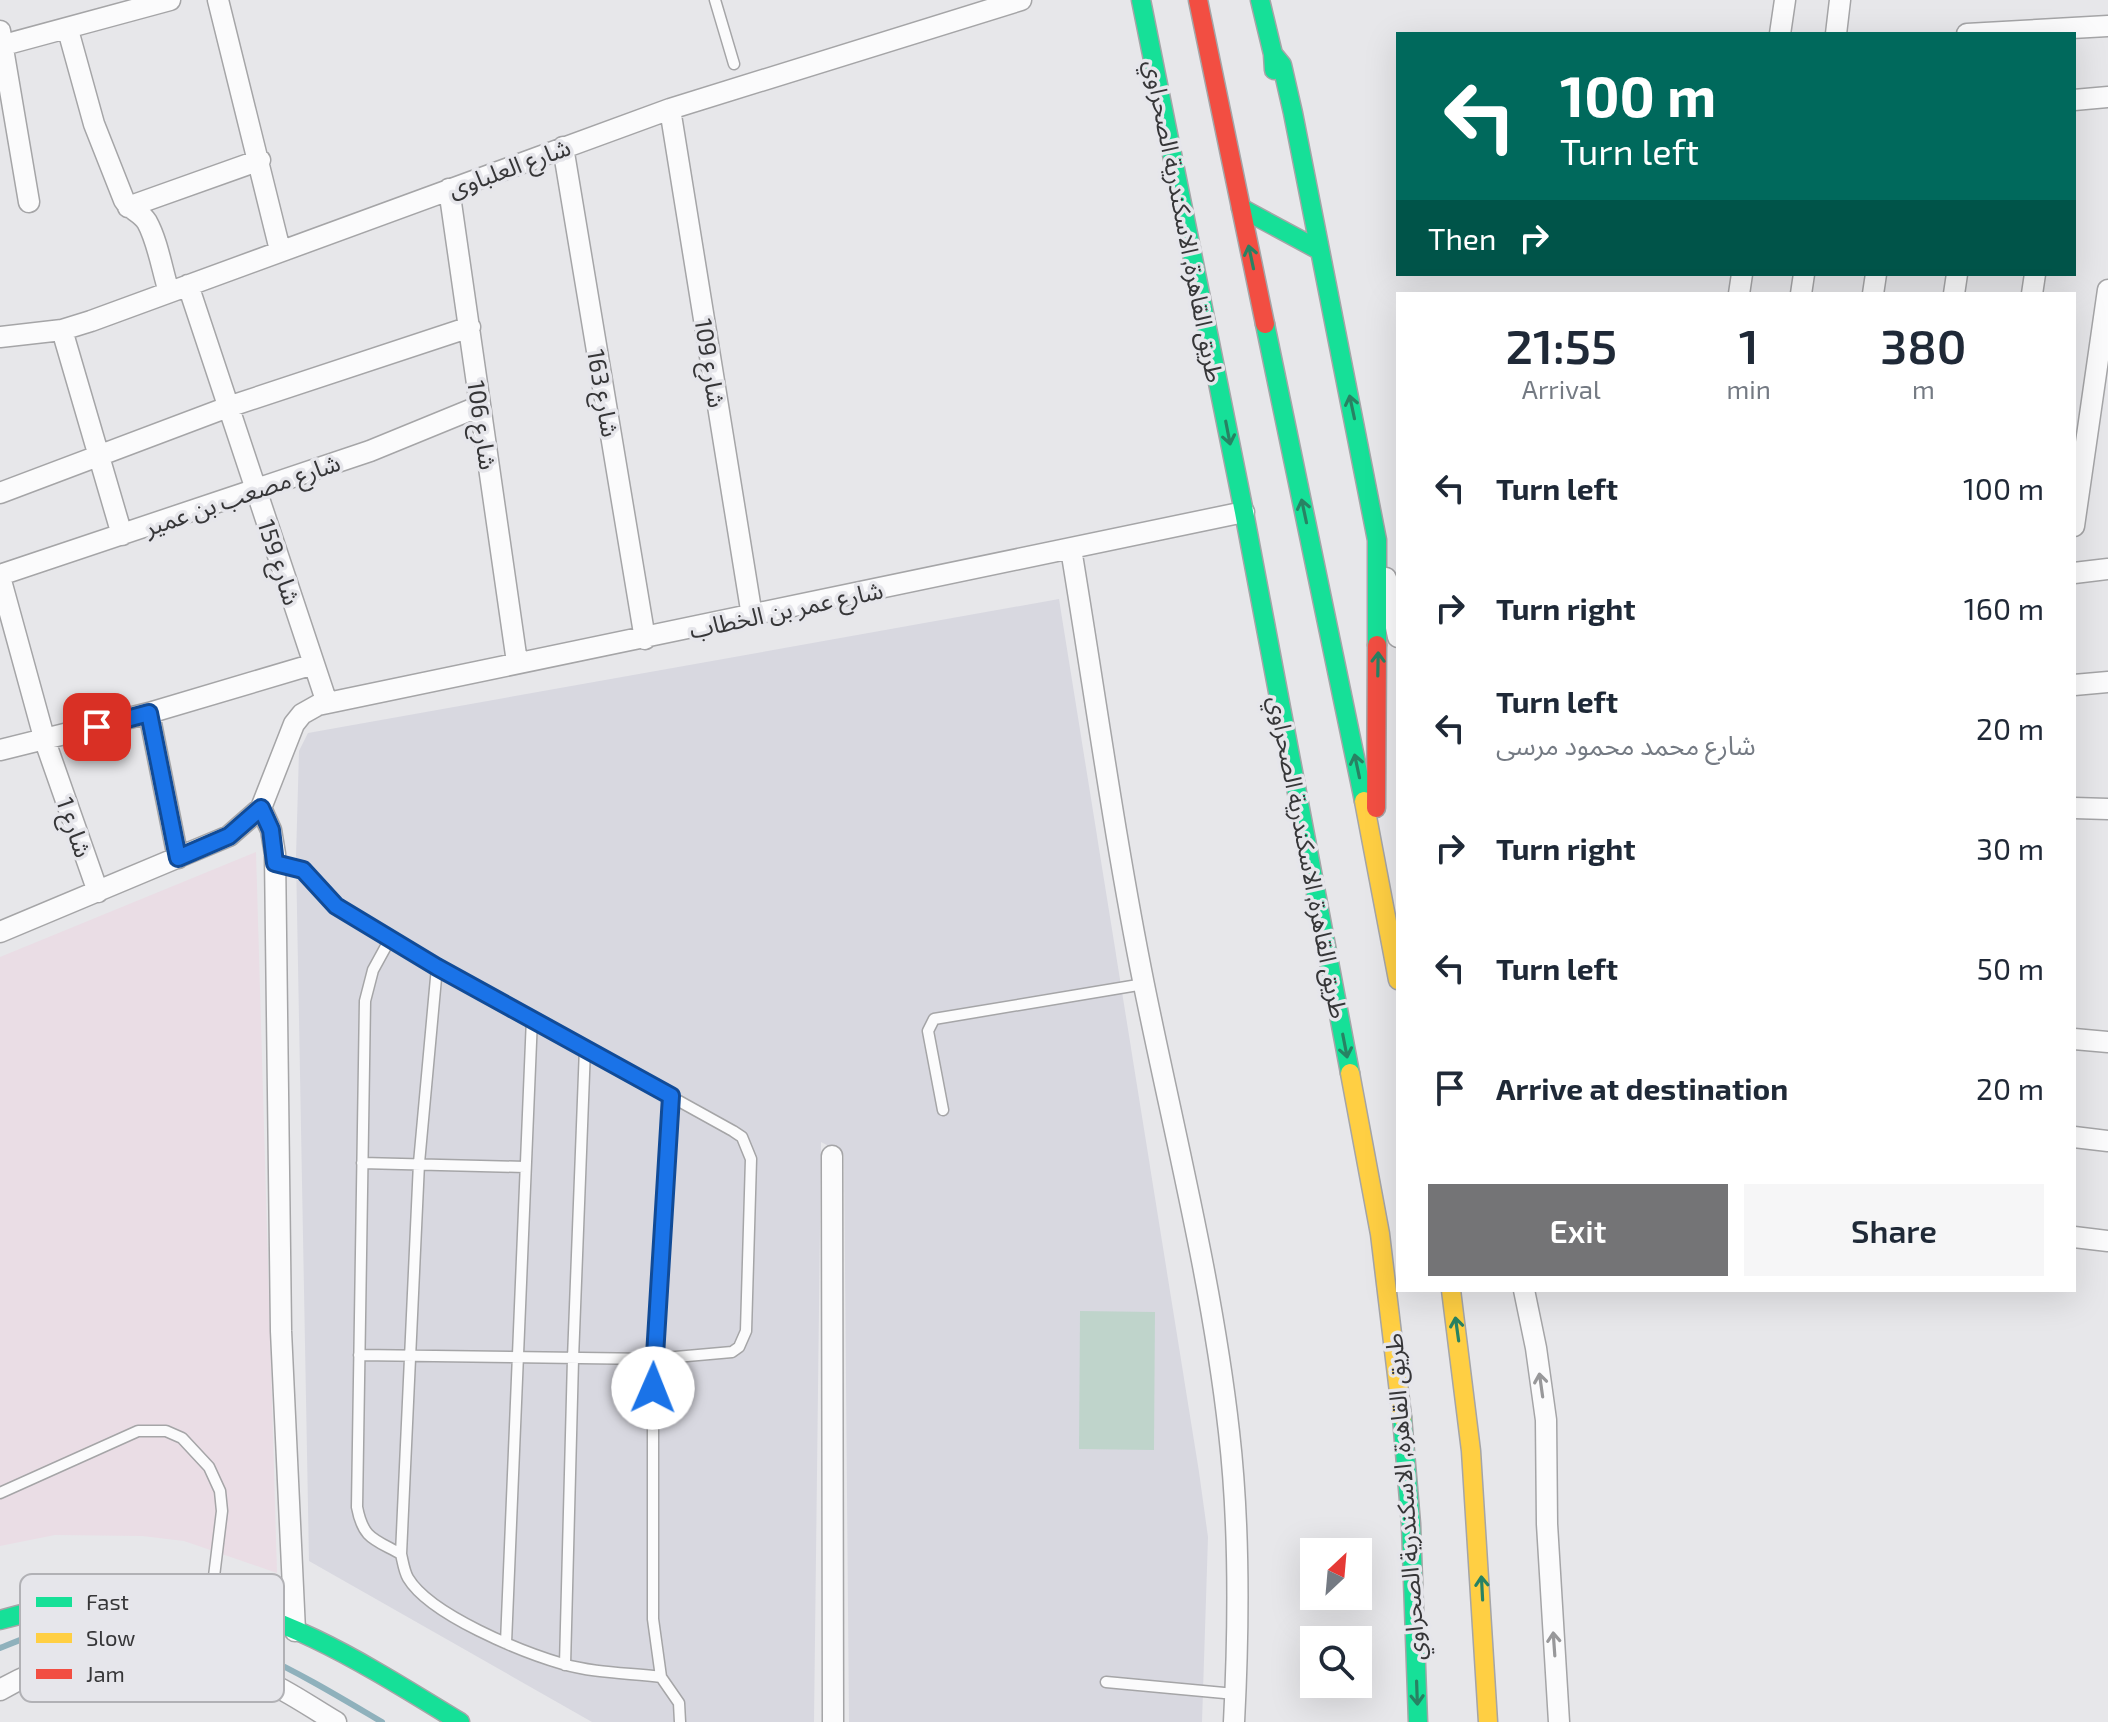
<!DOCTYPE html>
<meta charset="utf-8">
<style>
body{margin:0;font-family:"Exo 2","Noto Sans Arabic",sans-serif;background:#f6f6f7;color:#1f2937;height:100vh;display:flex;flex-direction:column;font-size:30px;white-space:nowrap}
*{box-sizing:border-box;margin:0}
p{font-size:26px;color:#747a83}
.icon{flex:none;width:44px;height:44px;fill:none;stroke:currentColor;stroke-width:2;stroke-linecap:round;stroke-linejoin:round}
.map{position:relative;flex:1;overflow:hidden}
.panel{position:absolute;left:1396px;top:292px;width:680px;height:1000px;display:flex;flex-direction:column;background:#fff;border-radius:0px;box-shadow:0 8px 32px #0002}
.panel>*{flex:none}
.banner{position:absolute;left:1396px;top:32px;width:680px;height:244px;border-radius:0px;box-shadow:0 8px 32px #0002;background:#00695c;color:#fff;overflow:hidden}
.needle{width:52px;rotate:26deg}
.tools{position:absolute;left:1300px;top:1538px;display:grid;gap:16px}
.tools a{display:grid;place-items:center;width:72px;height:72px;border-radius:0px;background:#fff;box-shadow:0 8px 32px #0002;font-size:40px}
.pin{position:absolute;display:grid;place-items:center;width:68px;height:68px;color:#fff;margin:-34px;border-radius:16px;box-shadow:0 4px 12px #0006}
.me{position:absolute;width:88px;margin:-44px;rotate:1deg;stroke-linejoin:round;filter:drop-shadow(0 0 6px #0008)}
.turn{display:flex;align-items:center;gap:28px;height:168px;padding:0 32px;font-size:36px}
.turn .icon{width:104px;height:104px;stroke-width:2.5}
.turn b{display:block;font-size:56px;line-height:68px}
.then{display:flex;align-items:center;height:76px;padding:0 32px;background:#0003;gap:16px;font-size:30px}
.eta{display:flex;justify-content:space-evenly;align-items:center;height:136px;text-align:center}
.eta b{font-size:48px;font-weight:600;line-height:56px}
.action{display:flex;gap:16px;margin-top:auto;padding:16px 32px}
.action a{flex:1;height:92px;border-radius:0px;background:#747476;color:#fff;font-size:32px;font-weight:600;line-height:92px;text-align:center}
.action a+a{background:#f6f6f7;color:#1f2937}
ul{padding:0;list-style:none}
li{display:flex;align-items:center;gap:24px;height:120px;padding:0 32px}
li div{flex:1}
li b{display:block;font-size:30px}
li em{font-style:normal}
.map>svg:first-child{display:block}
.built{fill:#d8d8e0}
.industrial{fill:#eadde5}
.green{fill:#bfd4cb}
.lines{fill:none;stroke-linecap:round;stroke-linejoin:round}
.stream{stroke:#8fb1bc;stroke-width:6}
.lane-casing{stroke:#a5a5a7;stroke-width:13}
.street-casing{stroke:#a5a5a7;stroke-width:23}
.fast-casing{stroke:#a5a5a7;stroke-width:21}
.slow-casing{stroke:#a5a5a7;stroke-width:21}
.jam-casing{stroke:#a5a5a7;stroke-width:21}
.lane{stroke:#fbfbfc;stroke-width:10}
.street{stroke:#fbfbfc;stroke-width:20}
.fast{stroke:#16e098;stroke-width:18}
.slow{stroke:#ffcf43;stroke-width:18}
.jam{stroke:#f24e42;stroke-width:18}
.oneway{stroke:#288263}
.oneway2{stroke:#98989a}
.route-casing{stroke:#114b97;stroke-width:20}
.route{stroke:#1a73e8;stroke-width:14}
.labels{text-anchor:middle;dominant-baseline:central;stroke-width:7;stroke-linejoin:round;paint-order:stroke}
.street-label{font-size:24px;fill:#363638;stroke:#e6e6eb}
.key{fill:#e6e6eb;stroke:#b1b1b5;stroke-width:2}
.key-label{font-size:22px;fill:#363638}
</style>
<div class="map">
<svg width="2108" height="1722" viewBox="0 0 2108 1722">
<rect width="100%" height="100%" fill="#e7e7ea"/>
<path class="built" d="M1059,599L1199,1472L1208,1537L1202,1722H849L844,1154L821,1142L814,1722H592L309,1561L296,857L299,751L308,733Z"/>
<path class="industrial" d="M256,852L277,1573L184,1541L142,1536L55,1535L0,1546V957Z"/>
<path class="green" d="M1080,1311L1155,1312L1154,1450L1079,1449Z"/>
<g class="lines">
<path class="stream" d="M0,1648C35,1634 68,1620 105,1617C117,1617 130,1620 142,1621C231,1630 307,1678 382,1722"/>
<g class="lane-casing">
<path id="lane" d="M715,0L734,64
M275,863L303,870L336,906L437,967L733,1131L742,1137L751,1159L746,1331L739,1347L732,1352L653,1359L359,1355
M390,939L373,970L365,1001L357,1507C363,1539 374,1539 401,1554
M437,967L419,1163L401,1554C403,1562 404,1571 408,1578C430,1615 522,1652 563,1664C594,1673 629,1673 661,1677
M671,1096L653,1359V1619L661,1677L679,1703L680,1722
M943,1110L928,1031L934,1019L1144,984
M362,1163L525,1167
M0,1493L138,1431H166L182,1438L209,1467L220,1491L222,1511L211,1601
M506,1643L532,1018
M565,1665L573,1359L585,1048
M1106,1682L1235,1694"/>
</g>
<g class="street-casing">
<path id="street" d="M218,0L280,250
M68,30L94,124L124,200C130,210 141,212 147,222C158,242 162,270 169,292
M0,31L29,202
M1780,34L1785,0
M1836,34L1840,0
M1967,34L2108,26
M0,46L170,0
M2074,100L2108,97
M670,109L752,616
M563,147L645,639
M449,189L517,662
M128,207L260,160
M188,285L327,703
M1739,294L1742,274
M1801,294L1804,274
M1873,294L1876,274
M1954,294L1957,274
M2032,294L2035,274
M62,330L122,535
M0,337L62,330L91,321L670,109L1021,0
M0,493L228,407L470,327
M2074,526L2108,290
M1071,549C1095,694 1115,841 1144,985C1174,1133 1212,1281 1229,1432C1240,1527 1239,1626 1234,1722
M2074,573L2108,569
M0,575L370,451L480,406
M0,577L45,741L98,892
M1386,578L1398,637
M2074,685L2108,682
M149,713L178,858
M0,750L149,713L314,664
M261,808L271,830L275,854L281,1331L295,1631
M2074,808L2108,809
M0,932L229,836L261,808L294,724L302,714L318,705L1244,512
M2074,1039L2108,1042
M2074,1137L2108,1141
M832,1156L833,1722
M2074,1237L2108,1241
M1524,1290L1536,1348L1546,1420L1547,1524L1559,1722
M0,1690C79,1644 178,1643 261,1679C287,1690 312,1708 336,1722"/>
</g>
<g class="fast-casing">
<path id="fast" d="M1141,0L1244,512L1350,1073
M1260,0L1273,54L1274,70
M1273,54L1282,65L1293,113L1377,540V645
M1241,208L1319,250
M1265,324L1364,801
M1402,1417L1411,1524L1418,1722
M0,1620C58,1604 121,1589 182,1597C284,1610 374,1670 460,1722"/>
</g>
<g class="slow-casing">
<path id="slow" d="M1364,801L1398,980
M1350,1073L1380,1234L1402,1417
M1451,1290L1471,1451L1488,1722"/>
</g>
<g class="jam-casing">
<path id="jam" d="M1198,0L1265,324
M1376,808L1377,645"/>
</g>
<use href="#lane" class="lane"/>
<use href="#street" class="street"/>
<use href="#fast" class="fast"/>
<use href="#slow" class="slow"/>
<use href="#jam" class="jam"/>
</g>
<defs><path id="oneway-shaft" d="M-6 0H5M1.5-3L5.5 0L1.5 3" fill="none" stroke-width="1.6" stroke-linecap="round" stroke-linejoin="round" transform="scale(2)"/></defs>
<g class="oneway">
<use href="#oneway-shaft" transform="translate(1251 257) rotate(-102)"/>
<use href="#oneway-shaft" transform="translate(1352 407) rotate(-102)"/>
<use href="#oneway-shaft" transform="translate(1228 433) rotate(79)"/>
<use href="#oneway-shaft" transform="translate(1304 511) rotate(-102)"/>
<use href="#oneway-shaft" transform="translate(1378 664) rotate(-89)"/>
<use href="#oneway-shaft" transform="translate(1357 766) rotate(-102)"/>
<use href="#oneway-shaft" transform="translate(1345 1046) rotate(79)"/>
<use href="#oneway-shaft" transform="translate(1457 1329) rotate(-98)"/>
<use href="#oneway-shaft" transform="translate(1482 1588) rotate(-93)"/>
<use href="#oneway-shaft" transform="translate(1417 1693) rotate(88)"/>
</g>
<g class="oneway2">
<use href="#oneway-shaft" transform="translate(1541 1385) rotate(-98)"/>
<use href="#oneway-shaft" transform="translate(1554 1644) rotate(-94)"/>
</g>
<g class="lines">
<g class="route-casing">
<path id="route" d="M97,727L149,713L178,858L229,836L261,808L271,830L275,863L303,870L336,906L437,967L671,1096L653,1388"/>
</g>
<use href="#route" class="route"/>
</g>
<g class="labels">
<g class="street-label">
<text transform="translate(509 167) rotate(-20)">شارع العلباوى</text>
<text transform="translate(1185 221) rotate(79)">طريق القاهرة, الاسكندرية الصحراوي</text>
<text transform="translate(711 363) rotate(81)">شارع 109</text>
<text transform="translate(604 393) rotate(80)">شارع 163</text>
<text transform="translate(483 425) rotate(82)">شارع 106</text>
<text transform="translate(242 494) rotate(-19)">شارع مصعب بن عمير</text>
<text transform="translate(280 562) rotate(72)">شارع 159</text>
<text transform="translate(786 609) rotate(-12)">شارع عمر بن الخطاب</text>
<text transform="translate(75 827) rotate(71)">شارع 1</text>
<text transform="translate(1309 857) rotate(79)">طريق القاهرة, الاسكندرية الصحراوي</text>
<text transform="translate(1404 1497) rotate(-94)">طريق القاهرة, الاسكندرية الصحراوي</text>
</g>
</g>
<rect x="20" y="1574" width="264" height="128" rx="12" class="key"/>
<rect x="36" y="1597" width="36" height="10" fill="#16e098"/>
<rect x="36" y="1633" width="36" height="10" fill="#ffcf43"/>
<rect x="36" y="1669" width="36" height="10" fill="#f24e42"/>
<g class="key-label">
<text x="86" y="1610">Fast</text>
<text x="86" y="1646">Slow</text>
<text x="86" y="1682">Jam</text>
</g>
</svg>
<div class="tools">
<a><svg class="needle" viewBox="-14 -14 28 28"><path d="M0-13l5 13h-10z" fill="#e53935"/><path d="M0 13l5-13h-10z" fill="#747a83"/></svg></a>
<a><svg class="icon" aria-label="search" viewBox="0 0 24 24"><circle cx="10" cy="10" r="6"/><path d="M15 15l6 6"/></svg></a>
</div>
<div class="pin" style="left:97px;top:727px;background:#d93025"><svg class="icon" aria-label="arrive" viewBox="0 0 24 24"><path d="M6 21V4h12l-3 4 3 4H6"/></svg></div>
<svg class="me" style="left:653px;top:1388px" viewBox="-20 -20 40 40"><circle r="19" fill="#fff"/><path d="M0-13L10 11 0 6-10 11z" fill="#1a73e8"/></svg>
<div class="banner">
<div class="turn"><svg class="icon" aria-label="left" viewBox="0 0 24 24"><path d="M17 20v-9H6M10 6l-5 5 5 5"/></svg><div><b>100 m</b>Turn left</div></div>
<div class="then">Then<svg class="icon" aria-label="right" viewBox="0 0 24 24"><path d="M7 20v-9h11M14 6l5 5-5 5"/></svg></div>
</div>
<section class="panel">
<div class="eta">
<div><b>21:55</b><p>Arrival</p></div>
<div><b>1</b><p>min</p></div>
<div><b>380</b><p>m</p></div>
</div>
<ul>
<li><svg class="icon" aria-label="left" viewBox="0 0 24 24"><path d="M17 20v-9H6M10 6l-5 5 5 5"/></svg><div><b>Turn left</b></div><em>100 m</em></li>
<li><svg class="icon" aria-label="right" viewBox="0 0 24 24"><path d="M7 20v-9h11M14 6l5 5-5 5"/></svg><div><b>Turn right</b></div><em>160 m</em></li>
<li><svg class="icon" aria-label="left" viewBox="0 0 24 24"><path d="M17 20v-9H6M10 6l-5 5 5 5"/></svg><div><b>Turn left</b><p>شارع محمد محمود مرسى</p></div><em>20 m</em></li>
<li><svg class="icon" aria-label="right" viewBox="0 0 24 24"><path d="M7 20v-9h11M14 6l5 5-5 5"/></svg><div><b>Turn right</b></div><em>30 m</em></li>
<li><svg class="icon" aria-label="left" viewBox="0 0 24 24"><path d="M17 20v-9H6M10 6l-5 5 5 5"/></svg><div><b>Turn left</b></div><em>50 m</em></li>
<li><svg class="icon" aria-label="arrive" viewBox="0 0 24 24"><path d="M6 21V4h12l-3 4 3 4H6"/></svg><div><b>Arrive at destination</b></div><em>20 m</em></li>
</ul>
<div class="action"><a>Exit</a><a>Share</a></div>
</section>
</div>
